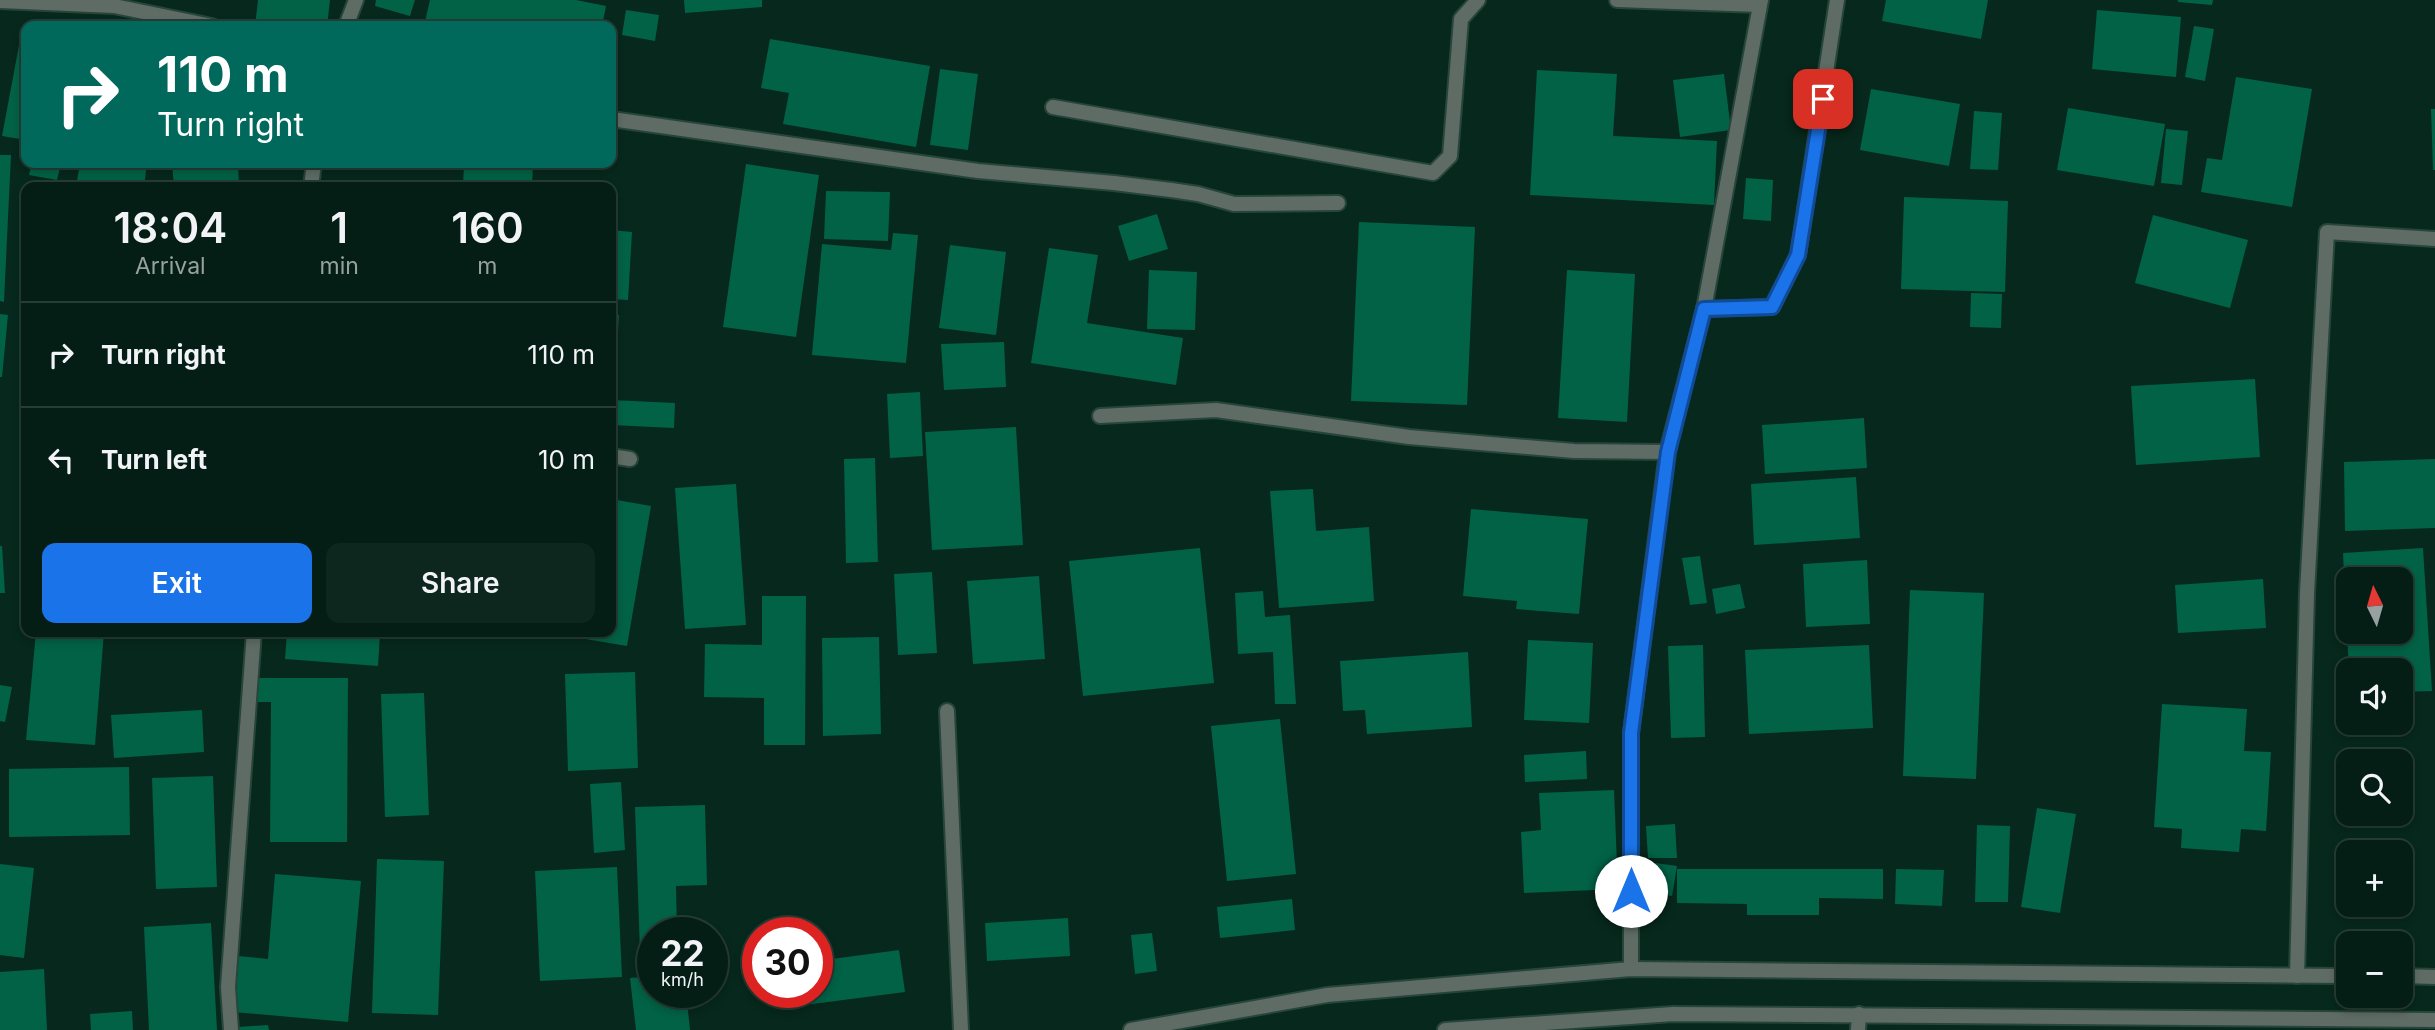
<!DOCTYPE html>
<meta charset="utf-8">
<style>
body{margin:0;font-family:Inter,sans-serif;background:#0e271e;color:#f1f3f6;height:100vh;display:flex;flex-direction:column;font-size:26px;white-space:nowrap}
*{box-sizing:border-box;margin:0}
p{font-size:23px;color:#97a2a0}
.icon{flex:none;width:38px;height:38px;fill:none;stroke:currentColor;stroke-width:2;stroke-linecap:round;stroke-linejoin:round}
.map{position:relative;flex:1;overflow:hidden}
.drawer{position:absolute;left:21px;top:182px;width:595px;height:455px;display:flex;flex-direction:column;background:#051e15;border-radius:14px;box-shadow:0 4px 10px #0003,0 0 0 2px #263c34}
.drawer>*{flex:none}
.banner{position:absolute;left:21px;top:21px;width:595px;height:147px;border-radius:14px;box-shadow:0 4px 10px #0003,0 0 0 2px #263c34;background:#00695c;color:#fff;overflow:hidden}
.needle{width:46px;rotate:355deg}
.buttons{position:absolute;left:2336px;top:567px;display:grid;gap:14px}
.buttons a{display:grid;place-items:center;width:77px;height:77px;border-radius:14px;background:#051e15;box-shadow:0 4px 10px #0003,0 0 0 2px #263c34;font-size:35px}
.speed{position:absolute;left:637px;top:917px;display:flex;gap:14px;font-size:35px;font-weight:700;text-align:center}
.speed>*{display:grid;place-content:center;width:91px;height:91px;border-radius:50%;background:#051e15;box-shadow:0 4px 10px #0003,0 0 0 2px #263c34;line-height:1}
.speed small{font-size:18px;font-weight:400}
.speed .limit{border:10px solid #d22;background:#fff;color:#111}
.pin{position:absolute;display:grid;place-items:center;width:60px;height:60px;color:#fff;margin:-30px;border-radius:14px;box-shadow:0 4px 10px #0006}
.me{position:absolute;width:77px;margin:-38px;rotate:0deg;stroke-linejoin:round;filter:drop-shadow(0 0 5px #0008)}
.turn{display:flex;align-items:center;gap:24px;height:147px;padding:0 21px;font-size:32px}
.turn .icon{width:91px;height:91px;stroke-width:2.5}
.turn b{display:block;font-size:49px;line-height:60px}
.eta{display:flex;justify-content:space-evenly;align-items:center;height:119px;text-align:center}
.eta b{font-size:42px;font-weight:600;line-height:49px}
.button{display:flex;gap:14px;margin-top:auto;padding:14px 21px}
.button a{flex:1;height:80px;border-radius:14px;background:#1a73e8;color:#fff;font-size:28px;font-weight:600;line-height:80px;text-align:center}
.button a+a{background:#0e271e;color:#f1f3f6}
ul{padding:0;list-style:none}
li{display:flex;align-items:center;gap:21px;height:105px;padding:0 21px;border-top:2px solid #263c34}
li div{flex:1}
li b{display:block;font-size:26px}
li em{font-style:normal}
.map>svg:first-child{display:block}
.building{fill:#026246}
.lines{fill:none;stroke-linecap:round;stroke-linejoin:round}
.service-casing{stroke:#27453a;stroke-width:18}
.minor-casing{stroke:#27453a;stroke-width:18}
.tertiary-casing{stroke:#27453a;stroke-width:18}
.service{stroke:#5e6c65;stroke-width:14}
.minor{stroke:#5e6c65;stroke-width:14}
.tertiary{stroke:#5e6c65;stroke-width:14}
.route-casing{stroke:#114b97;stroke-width:18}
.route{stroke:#1a73e8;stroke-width:12}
</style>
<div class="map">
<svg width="2435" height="1030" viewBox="0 0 2435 1030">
<rect width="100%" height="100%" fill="#07281c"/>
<path class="building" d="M258,0H330L327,26H255Z
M376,0H415L410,16L375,6Z
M430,0H576L606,6L602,26H424Z
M684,0H762V7L685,13Z
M1886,0H1988L1981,39L1882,21Z
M2178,0H2213L2212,5L2178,2Z
M626,10L659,15L655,41L622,35Z
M2097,10L2181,17L2176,77L2092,69Z
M2194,26L2214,29L2205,81L2185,77Z
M770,39L930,66L916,147L783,124L789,93L761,88Z
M20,40L26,42V140L2,136Z
M940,69L978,74L968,150L930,145Z
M1537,70L1617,74L1613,136L1717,141L1714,205L1530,195Z
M1724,74L1731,130L1680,137L1673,80Z
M2236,77L2312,89L2292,207L2201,192L2207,158L2222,160Z
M1871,89L1960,104L1949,166L1860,150Z
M2068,108L2165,124L2154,186L2057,170Z
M2431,109H2435V170H2433Z
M1974,111L2002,113L1998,170L1970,169Z
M2166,129L2188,131L2182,185L2161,183Z
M0,155H11L4,302L0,301Z
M32,163H61L57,180L29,175Z
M80,163H147L144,187H76Z
M172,163H238L239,187H174Z
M464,163H533L532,187H463Z
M746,164L819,175L796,337L723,327Z
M1746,178L1773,180L1771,221L1743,219Z
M826,191L890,192L888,241L824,239Z
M1904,197L2008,201L2005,292L1901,289Z
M1157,214L1168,249L1129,261L1118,226Z
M2153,215L2248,240L2230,308L2135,283Z
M1359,222L1475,227L1467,405L1351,401Z
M611,230L632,232L628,300L611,299Z
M893,233L918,235L906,363L812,355L822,244L891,250Z
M950,245L1006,252L996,335L939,328Z
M1049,248L1098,255L1087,323L1183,338L1176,385L1031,363Z
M1149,270L1197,272L1195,330L1147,329Z
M1567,270L1635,274L1627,422L1558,418Z
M1971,293L2002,294L2001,328L1970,327Z
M0,314L8,315L2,377H0Z
M611,315H619L615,381H611Z
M1004,342L1006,387L944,390L941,344Z
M2255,379L2260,457L2136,465L2131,386Z
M920,392L923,456L890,458L887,394Z
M611,400L675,403L674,428L611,425Z
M1864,418L1867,468L1765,474L1762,425Z
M1016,427L1023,545L932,550L925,432Z
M875,458L878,562L846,563L844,459Z
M2435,459V528L2345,531L2344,462Z
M1856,477L1860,538L1754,545L1751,484Z
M736,484L746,625L685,629L675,488Z
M1313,489L1316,531L1369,527L1374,601L1279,608L1270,491Z
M611,499L651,506L627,646L562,635L563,632H611Z
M1471,509L1588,519L1579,614L1516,609L1517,601L1463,596Z
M0,546H2L5,593H0Z
M1200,548L1214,683L1083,696L1069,561Z
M2423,548L2432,691L2401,692V670H2349L2347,632H2401V579H2348V618H2346L2343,553Z
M1700,556L1707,603L1690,605L1682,558Z
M1867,560L1870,624L1806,627L1803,564Z
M932,572L937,653L898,655L894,574Z
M1039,576L1045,659L973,664L967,581Z
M2263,579L2266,628L2178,633L2175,585Z
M1740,584L1745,608L1716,614L1712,589Z
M1910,590L1984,593L1976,779L1903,776Z
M1263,591L1265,617L1290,615L1296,704H1275L1273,652L1238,654L1235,593Z
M762,596H806L805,745H764V698L704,697L705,644L762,645Z
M36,632H104L95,745L26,740Z
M287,632H380L378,666L285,659Z
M879,637L881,734L823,736L822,638Z
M1528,640L1593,643L1589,723L1524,720Z
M1703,645L1705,737L1671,738L1668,646Z
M1869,645L1873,728L1749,734L1745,650Z
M1468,652L1472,727L1367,734L1365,710L1343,711L1340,661Z
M635,672L638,768L568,771L565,674Z
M251,678H348L347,842H270L271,702H251Z
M0,685L12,687L5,722L0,721Z
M424,693L429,815L385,817L381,694Z
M2162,704L2247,709L2244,751L2271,752L2266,831L2241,829L2239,852L2181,848L2182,829L2154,827Z
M202,710L204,752L114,758L111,715Z
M1280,719L1296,874L1227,881L1211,726Z
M1586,751L1587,779L1525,782L1524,755Z
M129,767L130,835L9,837V769Z
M213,776L217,887L156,889L152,778Z
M621,782L625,850L594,853L590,784Z
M1614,790L1618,889L1524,893L1521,832L1541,830L1539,793Z
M705,805L707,885L676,886L677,933H653V953H640L635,807Z
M2037,808L2076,814L2060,913L2021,907Z
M1675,824L1677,858H1648L1646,826Z
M1977,825L2010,826L2008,902H1975Z
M377,859L444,861L438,1015L372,1013Z
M1655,863L1677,866L1672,896L1651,893Z
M0,864L34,868L24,958L0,955Z
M617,867L622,977L540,981L535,871Z
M2401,867H2406L2409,914L2349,917L2348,905H2401Z
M1677,869H1883V899L1819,898V915H1747V904L1677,903Z
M1896,869L1944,870L1942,906L1895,904Z
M275,874L361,881L348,1022L233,1012L238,956L268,959Z
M1292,899L1295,930L1220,938L1217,907Z
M1068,918L1070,956L987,961L985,923Z
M211,923L217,1030H149L144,927Z
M1152,933L1157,971L1135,974L1131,935Z
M899,950L905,992L797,1006L795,992H817V961Z
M44,969L47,1030H0V972Z
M653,976V992H686L690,1030H636L630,978Z
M132,1011L133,1030H91L90,1014Z
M268,1025L269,1030H237V1027Z"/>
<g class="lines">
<g class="service-casing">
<path id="service" d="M1617,0L1760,5
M1053,107L1433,173L1450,156L1461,19L1478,0
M1704,309L1761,0
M947,711L961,1030
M1858,1030L1859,1014"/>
</g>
<g class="minor-casing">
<path id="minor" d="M0,1L114,6L212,26
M346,26L356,0
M611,119L978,171L1114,183L1171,190L1198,194L1234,204L1338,203
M311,187L314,163
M1100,416L1216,410L1409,437L1574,451L1667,452
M611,456L630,459
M1631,969V733L1667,452L1704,309L1772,307L1798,255L1837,0
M2297,976L2307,593L2327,232L2435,239
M231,1030L228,987L254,632"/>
</g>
<g class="tertiary-casing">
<path id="tertiary" d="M2401,976L2435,977
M1131,1030L1327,995L1631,969L2348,976
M1445,1030L1673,1014L2435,1020"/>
</g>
<use href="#service" class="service"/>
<use href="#minor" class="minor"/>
<use href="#tertiary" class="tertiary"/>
</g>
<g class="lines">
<g class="route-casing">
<path id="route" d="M1631,891V733L1668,452L1704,309L1772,307L1798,255L1823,99"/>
</g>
<use href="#route" class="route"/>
</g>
</svg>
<div class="buttons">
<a><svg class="needle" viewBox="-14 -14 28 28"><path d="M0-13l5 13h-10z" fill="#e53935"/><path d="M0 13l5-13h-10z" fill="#97a2a0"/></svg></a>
<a><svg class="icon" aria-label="sound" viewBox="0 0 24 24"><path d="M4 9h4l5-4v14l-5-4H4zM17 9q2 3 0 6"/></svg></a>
<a><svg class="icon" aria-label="search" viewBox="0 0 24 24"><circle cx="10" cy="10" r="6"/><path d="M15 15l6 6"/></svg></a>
<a>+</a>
<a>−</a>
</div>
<div class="speed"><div>22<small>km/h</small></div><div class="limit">30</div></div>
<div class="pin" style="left:1823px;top:99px;background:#d93025"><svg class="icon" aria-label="arrive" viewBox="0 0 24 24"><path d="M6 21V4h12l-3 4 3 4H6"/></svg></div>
<svg class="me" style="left:1631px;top:891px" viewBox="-20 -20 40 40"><circle r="19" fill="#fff"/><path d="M0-13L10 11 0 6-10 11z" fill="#1a73e8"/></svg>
<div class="banner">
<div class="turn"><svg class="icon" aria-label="right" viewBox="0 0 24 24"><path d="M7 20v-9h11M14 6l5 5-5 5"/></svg><div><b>110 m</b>Turn right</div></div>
</div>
<section class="drawer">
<div class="eta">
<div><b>18:04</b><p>Arrival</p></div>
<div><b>1</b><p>min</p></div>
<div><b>160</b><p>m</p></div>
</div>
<ul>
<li><svg class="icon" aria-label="right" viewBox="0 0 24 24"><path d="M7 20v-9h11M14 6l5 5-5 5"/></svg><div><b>Turn right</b></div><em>110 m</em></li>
<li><svg class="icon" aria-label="left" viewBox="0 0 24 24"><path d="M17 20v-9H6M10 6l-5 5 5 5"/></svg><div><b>Turn left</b></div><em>10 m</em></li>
</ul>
<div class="button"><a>Exit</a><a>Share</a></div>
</section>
</div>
